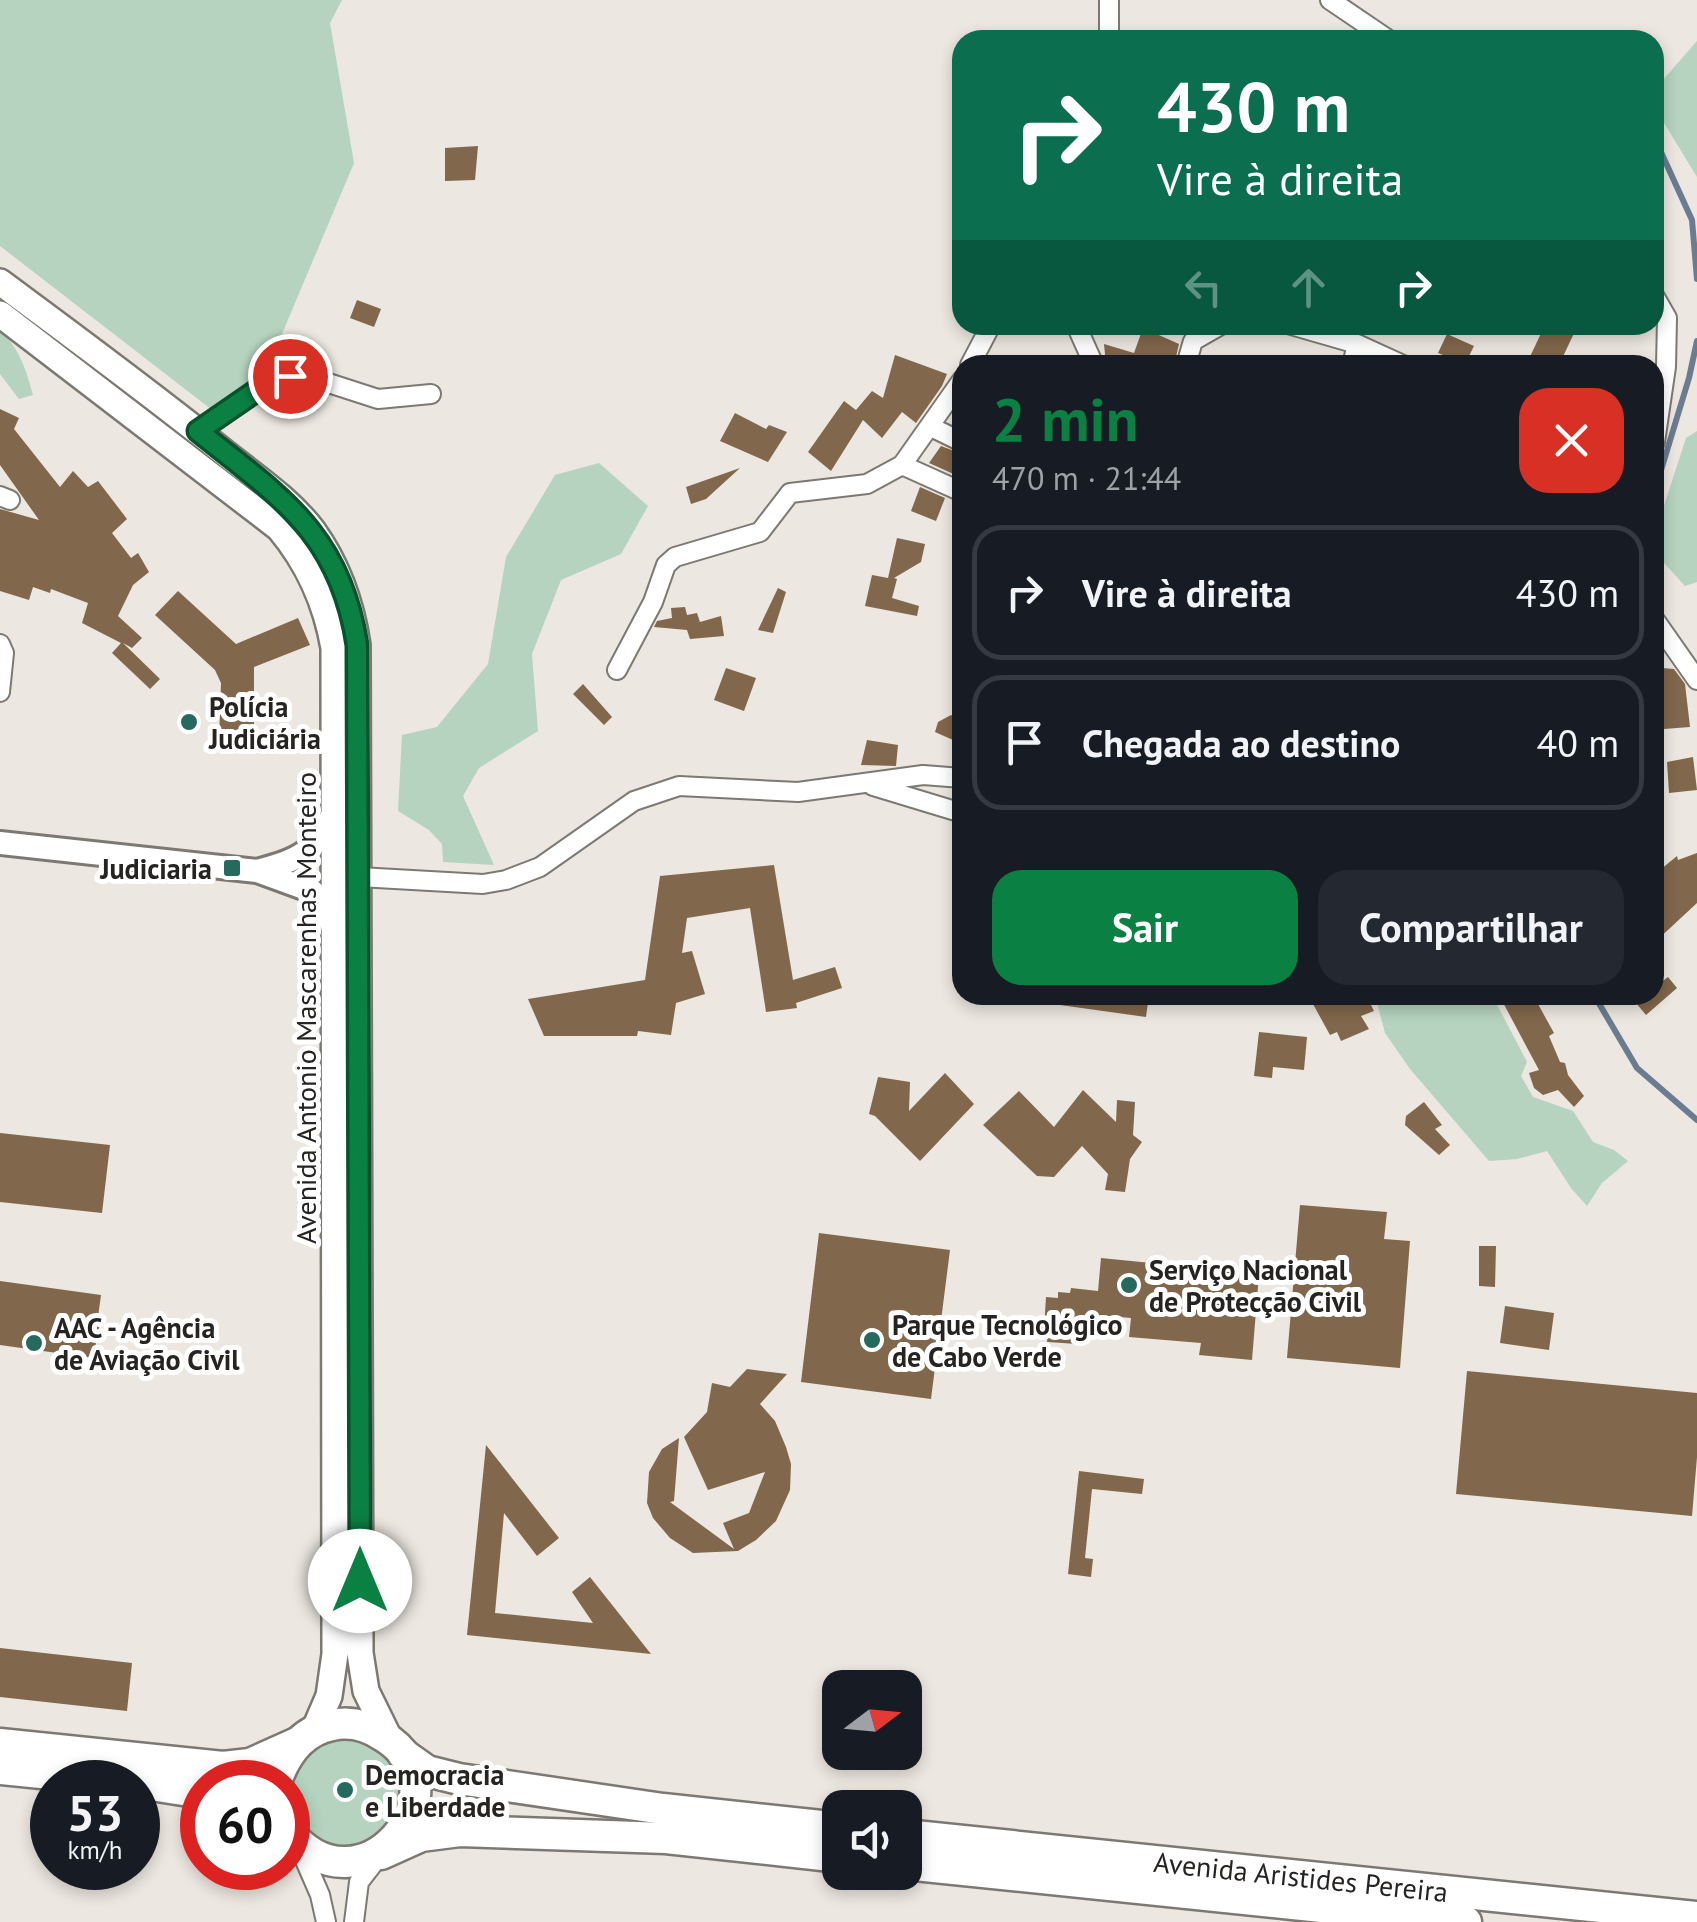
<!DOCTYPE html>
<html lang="pt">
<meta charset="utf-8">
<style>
body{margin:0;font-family:"PT Sans",sans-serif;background:#242831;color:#f1f3f6;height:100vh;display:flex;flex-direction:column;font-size:38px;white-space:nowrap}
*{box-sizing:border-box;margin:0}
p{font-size:32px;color:#9ea1a6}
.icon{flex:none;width:55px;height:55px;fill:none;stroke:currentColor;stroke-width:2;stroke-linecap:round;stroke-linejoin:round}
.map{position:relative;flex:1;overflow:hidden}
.drawer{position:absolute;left:952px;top:355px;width:712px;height:650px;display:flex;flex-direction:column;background:#171b24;border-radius:30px;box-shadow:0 5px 15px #0003}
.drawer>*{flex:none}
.banner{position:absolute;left:952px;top:30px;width:712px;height:305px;border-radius:30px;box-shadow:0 5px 15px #0003;background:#0b6e4f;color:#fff;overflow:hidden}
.needle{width:65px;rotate:74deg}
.tools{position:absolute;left:822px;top:1670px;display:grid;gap:20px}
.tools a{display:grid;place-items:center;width:100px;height:100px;border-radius:20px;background:#171b24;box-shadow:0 5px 15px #0003;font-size:50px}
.speed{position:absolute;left:30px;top:1760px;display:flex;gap:20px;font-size:50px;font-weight:700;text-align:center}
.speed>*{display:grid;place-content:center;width:130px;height:130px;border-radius:50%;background:#171b24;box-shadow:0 5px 15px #0003;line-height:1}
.speed small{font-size:25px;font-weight:400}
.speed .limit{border:15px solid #d22;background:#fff;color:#111}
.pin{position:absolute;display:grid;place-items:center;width:85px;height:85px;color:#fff;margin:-42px;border:5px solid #fff;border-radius:50%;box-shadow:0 2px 10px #0007}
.me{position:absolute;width:110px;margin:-55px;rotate:0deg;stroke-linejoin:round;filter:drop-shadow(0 0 8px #0008)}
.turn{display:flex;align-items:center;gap:35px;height:210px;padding:0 40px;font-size:45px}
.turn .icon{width:130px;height:130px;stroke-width:2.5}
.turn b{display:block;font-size:70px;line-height:85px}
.lanes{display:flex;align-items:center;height:95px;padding:0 40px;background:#0003;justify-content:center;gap:50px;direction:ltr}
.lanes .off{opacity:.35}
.round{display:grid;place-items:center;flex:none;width:105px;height:105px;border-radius:30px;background:#242831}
.summary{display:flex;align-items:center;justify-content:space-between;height:170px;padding:0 40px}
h1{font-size:60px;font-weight:800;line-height:75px;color:#0b8043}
.cta{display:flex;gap:20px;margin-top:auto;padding:20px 40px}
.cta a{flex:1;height:115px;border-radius:30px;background:#0b8043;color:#fff;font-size:40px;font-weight:800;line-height:115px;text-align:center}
.cta a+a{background:#242831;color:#f1f3f6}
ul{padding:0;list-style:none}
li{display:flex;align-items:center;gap:30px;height:135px;margin:0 20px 15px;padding:0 20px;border:5px solid #363941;border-radius:30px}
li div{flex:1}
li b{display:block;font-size:38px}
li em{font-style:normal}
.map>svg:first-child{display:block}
.green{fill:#b5d3be}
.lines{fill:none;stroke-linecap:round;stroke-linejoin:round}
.stream{stroke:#6b7c91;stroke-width:6}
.building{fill:#81674b}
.street-casing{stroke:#7d7972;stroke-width:22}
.secondary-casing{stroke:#7d7972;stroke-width:28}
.primary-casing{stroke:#7d7972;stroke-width:30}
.highway-casing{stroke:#7d7972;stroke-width:35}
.street{stroke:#fff;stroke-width:18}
.secondary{stroke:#fff;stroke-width:22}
.primary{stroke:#fff;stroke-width:25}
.highway{stroke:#fff;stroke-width:30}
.route-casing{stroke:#07532c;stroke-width:25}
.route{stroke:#0b8043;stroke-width:18}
.poi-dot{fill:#256a5d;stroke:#fff;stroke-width:4}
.labels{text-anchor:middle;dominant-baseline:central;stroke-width:10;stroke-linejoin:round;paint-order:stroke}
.poi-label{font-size:28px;font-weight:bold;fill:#262422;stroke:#fff;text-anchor:start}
.street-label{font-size:28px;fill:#262422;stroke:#fff}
</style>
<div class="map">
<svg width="1697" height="1922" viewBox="0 0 1697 1922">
<rect width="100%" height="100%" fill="#ece7e0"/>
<path class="green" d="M0,0H342L330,23L354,163L252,405L216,413L0,246Z
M1697,41V177L1655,108V89Z
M0,330C19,348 26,369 33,395L19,399L0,374Z
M1697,431V582L1685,586L1655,553L1659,521L1686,438Z
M599,463L648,506L621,554L561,580L532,654L538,731L479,768L463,796L494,865L443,862L442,844L429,830L398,811L402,735L437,727L488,664L506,557L555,475Z
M1375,995H1492L1527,1062L1521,1076L1533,1097L1573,1111L1593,1142L1614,1150L1628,1161L1602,1183L1587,1206L1571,1188L1547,1151L1517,1159L1489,1161L1410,1069L1385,1033Z
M290 1793a55 55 0 1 1 110 0a55 55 0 1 1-110 0Z"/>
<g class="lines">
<path class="stream" d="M1655,139L1692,220L1697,279
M1655,490L1689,378L1697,341
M1594,995L1637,1068L1697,1120"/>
</g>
<path class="building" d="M478,146L475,180L445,181V148Z
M357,300L381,309L374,327L350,318Z
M1545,325H1568L1576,329L1559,365H1526Z
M1143,328L1179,344L1174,365H1106L1104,344L1134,353Z
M1447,334L1474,346L1465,364L1438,353Z
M895,355L947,374L942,386L916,423L902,412L882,438L863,420L831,471L808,452L844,401L856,410L872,391L883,398Z
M0,409L19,418L14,429L60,487L73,471L88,487L98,481L127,519L112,533L131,558L138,553L149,572L133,585L118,616L142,638L132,648L123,643L160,679L150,689L112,653L121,643L82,623L88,603L51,589L50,593L33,587L29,600L0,591V509L39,520L0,465Z
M735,413L766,429L769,425L787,432L768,462L720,441Z
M941,446L962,454V468L958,476L929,463Z
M740,468L706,499L691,504L686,487Z
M920,487L945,498L936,521L911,511Z
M897,538L925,544L921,562L894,578L897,579L892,598L919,606L917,616L865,606L872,575L888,578Z
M778,588L786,592L773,633L758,630Z
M178,591L236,644L298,618L310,645L254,667V740H219L221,683L215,670L155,615Z
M685,607L687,615L697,613L700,622L721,616L724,636L690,639L687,630L654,627L657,621L672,618L671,608Z
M726,668L756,678L744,711L714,700Z
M1662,668L1674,669L1685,684L1690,727L1664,729Z
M583,684L612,717L604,725L573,694Z
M951,715L962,719V744L935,732L938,722Z
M867,740L898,745L896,766L861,765Z
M1693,757L1697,790L1669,793L1667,762Z
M1697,853V903L1655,942V874L1677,856L1678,860Z
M774,865L793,980L835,967L842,988L796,1003L797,1008L766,1012L750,908L687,918L682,953L692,951L705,994L676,1003L671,1035L638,1031L637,1036H544L528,999L645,980L660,876Z
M1668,977L1677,988L1646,1015L1636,1003L1646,995H1655V987Z
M1054,995H1149L1146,1017L1053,1004Z
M1308,995H1326L1331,1003L1347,995H1366L1374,1011L1361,1016L1369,1029L1341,1041L1337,1032L1330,1035Z
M1499,995H1533L1554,1033L1549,1036L1560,1062L1565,1063L1568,1075L1584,1096L1574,1107L1558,1090L1543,1095L1534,1088L1529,1073L1539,1070Z
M1259,1032L1307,1037L1304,1070L1273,1067L1272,1078L1254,1076Z
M945,1073L974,1104L920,1161L875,1116L869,1114L878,1077L910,1082L909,1111Z
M1083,1090L1116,1122L1117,1100L1135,1102L1133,1135L1142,1142L1130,1159L1125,1192L1105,1190L1108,1174L1082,1146L1054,1177L1037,1176L983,1125L1019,1091L1054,1127Z
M1424,1102L1442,1125L1435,1129L1450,1145L1439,1155L1405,1125L1406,1116Z
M0,1133L110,1145L102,1213L0,1202Z
M1300,1205L1387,1212L1384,1239L1410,1241L1400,1368L1287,1358Z
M819,1233L950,1250L931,1399L801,1382Z
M1479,1246H1496L1495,1287L1479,1286Z
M1101,1258L1161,1264L1160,1275L1201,1279L1207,1278V1269L1259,1274L1252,1360L1199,1355L1201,1343L1129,1337L1131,1318L1085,1314V1323H1079L1077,1344L1047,1342L1048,1330L1044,1329L1046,1297L1058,1298V1292L1070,1293L1071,1288L1098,1291Z
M0,1281L101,1295L98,1317H101L93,1358L0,1345Z
M1505,1306L1554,1313L1549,1350L1500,1343Z
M747,1369L787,1374L760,1404L775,1421L786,1447L791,1464L790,1490L776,1521L756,1540L738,1551L693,1553L670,1538L653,1518L647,1503L649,1472L662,1449L679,1438L674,1501L670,1502L734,1549L723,1523L749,1513L765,1472L708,1490L684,1437L707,1412L712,1383L730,1387Z
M1467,1371L1697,1393V1457L1692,1516L1456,1494Z
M486,1445L559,1538L537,1556L504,1513L495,1613L593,1623L572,1592L590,1577L651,1654L467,1635Z
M1079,1471L1144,1479L1142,1494L1092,1489L1085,1558L1093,1559L1091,1577L1068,1574Z
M0,1648L132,1663L127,1711L0,1697Z"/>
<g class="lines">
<g class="street-casing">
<path id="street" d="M1109,0V40
M1330,0L1389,40
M1655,297L1667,318L1666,367L1655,442
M1076,325L1094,365
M1291,325L1357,344L1352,365
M1357,344L1403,365
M970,365L991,325
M1186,365L1193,341L1221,325
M931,427L962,442
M198,431L271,380L291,376L310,377L378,399L431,394
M902,465L962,492
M0,496L10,500
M1655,620L1697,680
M0,644L4,653L0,692
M617,670L653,602L666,565L675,557L760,532L790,493L867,484L902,465L962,380
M873,786L962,813
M359,877L483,884L506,880L540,867L634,801L679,786L798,792L923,775L962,778
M300,1849L320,1895L326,1922
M354,1922L359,1882L380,1855"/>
</g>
<g class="secondary-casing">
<path id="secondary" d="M0,843L257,871L312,891L324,903L333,929
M257,871C301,859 315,853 335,810"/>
</g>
<g class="primary-casing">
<path id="primary" d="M0,282C74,337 149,392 221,450C252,475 289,499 313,531C338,566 351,604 357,645L360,1653L366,1691L390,1740
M0,314L279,528C309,564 326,602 334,648L335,1654L329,1696L314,1731"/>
</g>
<g class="highway-casing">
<g id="highway">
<path d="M0,1744L223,1767L250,1764L297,1743"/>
<path d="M403,1754L427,1771L459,1779L663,1809L840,1828"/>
<path d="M0,1769L131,1782"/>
<path d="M276,1782C285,1755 301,1731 332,1725C350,1721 368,1726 383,1736C471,1789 360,1922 288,1831"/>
<path d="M138,1783L202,1793"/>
<path id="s1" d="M905,1835L1697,1917"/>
<path d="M381,1854L421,1836L460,1831L666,1838L840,1857"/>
<path d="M905,1864L1466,1922"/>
</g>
</g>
<use href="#street" class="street"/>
<use href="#secondary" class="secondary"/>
<use href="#primary" class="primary"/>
<use href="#highway" class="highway"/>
</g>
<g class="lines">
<g class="route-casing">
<path id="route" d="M290,376L272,380L198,431C280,497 340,533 357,645L360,1581"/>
</g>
<use href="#route" class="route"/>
</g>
<g class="poi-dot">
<circle cx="189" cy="722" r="10"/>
<rect x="222" y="858" width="20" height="20" rx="5"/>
<circle cx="1129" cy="1285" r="10"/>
<circle cx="872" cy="1340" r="10"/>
<circle cx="34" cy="1343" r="10"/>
<circle cx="345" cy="1790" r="10"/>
</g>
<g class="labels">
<g class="poi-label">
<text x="209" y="706">Polícia<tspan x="209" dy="32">Judiciária</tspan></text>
<text x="212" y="868" text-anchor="end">Judiciaria</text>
<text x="1149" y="1269">Serviço Nacional<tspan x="1149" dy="32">de Protecção Civil</tspan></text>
<text x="892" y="1324">Parque Tecnológico<tspan x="892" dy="32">de Cabo Verde</tspan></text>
<text x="54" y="1327">AAC - Agência<tspan x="54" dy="32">de Aviação Civil</tspan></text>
<text x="365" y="1774">Democracia<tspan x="365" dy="32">e Liberdade</tspan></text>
</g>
<g class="street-label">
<text transform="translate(305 1008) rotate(-90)">Avenida Antonio Mascarenhas Monteiro</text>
<text stroke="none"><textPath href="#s1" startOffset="398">Avenida Aristides Pereira</textPath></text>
</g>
</g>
</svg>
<div class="tools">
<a><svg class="needle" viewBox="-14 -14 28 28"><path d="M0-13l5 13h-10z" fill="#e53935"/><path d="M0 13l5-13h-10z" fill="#9ea1a6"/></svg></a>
<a><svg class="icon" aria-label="sound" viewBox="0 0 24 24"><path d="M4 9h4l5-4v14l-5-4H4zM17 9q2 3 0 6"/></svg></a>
</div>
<div class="speed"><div>53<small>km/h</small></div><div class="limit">60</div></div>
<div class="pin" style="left:290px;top:376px;background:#d93025"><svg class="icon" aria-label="arrive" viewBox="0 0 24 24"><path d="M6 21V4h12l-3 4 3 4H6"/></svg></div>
<svg class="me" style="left:360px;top:1581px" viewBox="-20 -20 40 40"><circle r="19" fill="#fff"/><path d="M0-13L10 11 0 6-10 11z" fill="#0b8043"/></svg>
<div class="banner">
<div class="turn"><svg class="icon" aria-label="right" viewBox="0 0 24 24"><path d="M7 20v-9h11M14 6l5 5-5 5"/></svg><div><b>430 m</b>Vire à direita</div></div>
<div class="lanes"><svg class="icon off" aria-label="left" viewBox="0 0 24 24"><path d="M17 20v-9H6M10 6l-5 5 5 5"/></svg><svg class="icon off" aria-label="ahead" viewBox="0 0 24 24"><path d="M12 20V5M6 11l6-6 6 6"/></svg><svg class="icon" aria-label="right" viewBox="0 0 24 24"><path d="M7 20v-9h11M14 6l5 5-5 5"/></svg></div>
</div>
<section class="drawer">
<div class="summary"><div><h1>2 min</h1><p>470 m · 21:44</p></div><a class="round" style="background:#d93025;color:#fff"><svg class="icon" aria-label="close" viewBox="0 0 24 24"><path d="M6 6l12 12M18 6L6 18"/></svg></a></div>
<ul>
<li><svg class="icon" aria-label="right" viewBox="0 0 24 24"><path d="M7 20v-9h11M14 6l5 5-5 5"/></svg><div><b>Vire à direita</b></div><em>430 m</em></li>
<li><svg class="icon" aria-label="arrive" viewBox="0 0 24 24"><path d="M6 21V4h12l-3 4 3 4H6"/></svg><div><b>Chegada ao destino</b></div><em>40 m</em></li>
</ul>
<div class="cta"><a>Sair</a><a>Compartilhar</a></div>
</section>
</div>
